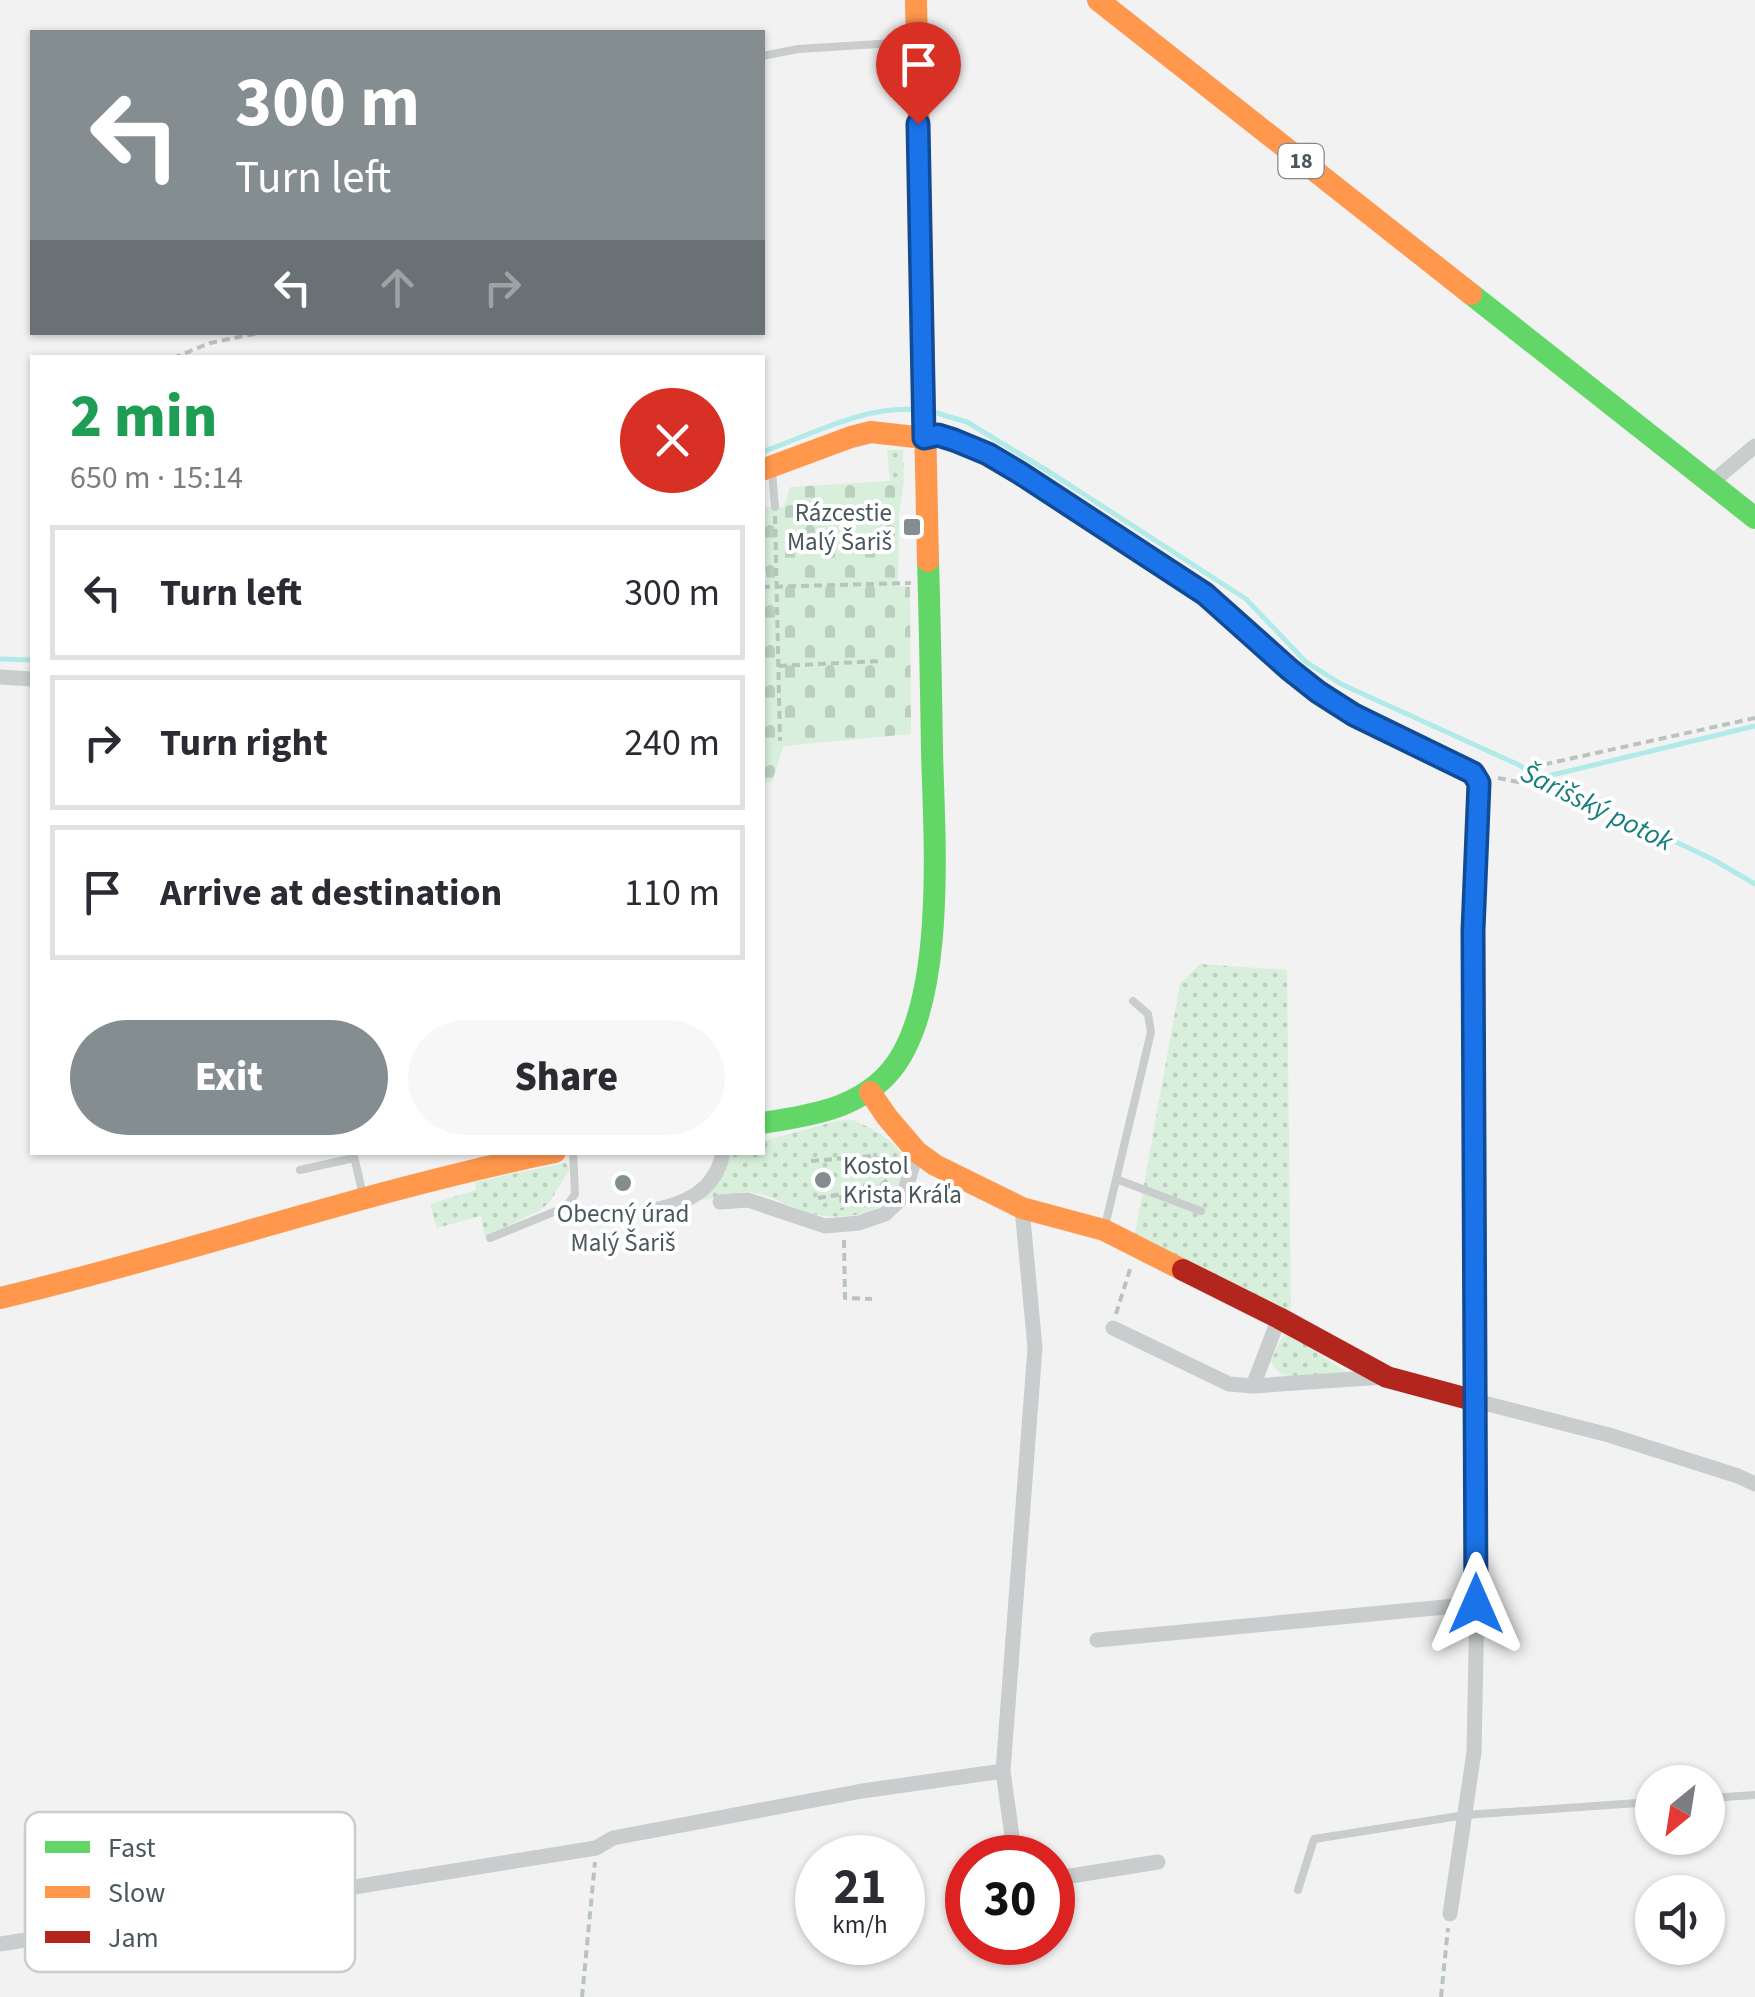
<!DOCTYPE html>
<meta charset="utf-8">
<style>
body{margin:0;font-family:"Source Sans 3",sans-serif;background:#f7f7f7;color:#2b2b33;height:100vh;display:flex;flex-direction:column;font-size:38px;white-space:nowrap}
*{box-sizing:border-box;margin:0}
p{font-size:32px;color:#7c7c81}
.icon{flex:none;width:55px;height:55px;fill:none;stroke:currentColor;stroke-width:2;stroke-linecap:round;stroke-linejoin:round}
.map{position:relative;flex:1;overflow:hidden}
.sheet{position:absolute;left:30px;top:355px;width:735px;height:800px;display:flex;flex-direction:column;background:#fff;border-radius:0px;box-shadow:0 2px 8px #0004}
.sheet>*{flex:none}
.banner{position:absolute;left:30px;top:30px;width:735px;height:305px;border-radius:0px;box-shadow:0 2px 8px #0004;background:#848e91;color:#fff;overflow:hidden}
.needle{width:65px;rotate:210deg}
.fabs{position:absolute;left:1635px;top:1765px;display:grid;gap:20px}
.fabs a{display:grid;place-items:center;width:90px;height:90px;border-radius:50%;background:#fff;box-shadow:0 2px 8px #0004;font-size:50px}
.speed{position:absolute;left:795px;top:1835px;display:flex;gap:20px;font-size:50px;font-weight:700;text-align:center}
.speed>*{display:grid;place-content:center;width:130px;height:130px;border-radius:50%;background:#fff;box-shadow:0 2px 8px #0004;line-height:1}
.speed small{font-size:25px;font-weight:400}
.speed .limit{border:15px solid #d22;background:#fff;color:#111}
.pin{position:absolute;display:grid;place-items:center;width:85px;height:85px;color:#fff;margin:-102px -42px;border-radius:50% 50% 50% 0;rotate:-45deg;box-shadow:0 0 10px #0007}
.pin .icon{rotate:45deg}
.me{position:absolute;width:110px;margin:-55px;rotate:0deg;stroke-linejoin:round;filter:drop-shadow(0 0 8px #0008)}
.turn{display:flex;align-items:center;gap:35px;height:210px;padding:0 40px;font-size:45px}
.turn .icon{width:130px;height:130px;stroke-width:2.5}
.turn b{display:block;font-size:70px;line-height:85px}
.lanes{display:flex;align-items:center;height:95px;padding:0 40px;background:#0003;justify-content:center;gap:50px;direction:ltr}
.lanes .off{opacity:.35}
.round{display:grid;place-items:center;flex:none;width:105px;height:105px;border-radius:52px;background:#f7f7f7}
.summary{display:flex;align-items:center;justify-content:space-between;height:170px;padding:0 40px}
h1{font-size:60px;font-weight:800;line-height:75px;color:#1e9e55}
.primary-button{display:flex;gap:20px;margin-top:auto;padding:20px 40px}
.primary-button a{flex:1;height:115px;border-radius:60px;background:#848e91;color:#fff;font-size:40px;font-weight:800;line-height:115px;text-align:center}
.primary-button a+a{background:#f7f7f7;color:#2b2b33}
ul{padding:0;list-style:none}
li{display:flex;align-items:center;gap:30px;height:135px;margin:0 20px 15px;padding:0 20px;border:5px solid #e1e1e2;border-radius:0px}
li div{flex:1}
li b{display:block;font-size:38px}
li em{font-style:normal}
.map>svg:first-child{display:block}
.green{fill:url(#green-dots)}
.cemetery{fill:url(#cemetery-stones)}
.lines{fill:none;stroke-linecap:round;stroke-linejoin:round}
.stream{stroke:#b0eae9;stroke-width:5}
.path{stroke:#b9c4be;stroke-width:4;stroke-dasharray:8 5;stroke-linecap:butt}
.lane{stroke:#c9cdcd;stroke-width:8}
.street{stroke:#c9cdcd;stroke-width:15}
.fast{stroke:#63d668;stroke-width:22}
.slow{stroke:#ff974d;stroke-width:22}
.jam{stroke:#b3261e;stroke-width:22}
.route-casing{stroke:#114b97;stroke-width:25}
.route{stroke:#1a73e8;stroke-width:18}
.poi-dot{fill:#848e91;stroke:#fff;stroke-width:4}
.labels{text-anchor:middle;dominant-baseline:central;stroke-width:8;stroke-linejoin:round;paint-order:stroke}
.shield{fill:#fff;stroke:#808a8e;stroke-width:2.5}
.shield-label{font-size:22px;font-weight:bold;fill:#49585d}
.poi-label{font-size:25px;fill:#49585d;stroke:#fff;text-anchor:end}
.water-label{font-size:28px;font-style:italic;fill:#167e7c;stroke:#fff}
.key{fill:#fff;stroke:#c8cdce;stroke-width:2.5}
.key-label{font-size:28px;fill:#49585d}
</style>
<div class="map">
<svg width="1755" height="1997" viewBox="0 0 1755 1997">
<defs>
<pattern id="green-dots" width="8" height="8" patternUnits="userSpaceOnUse" patternTransform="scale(2.5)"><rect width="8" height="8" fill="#d8efdb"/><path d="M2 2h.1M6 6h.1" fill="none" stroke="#bbcfbe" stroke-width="1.8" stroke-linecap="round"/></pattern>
<pattern id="cemetery-stones" width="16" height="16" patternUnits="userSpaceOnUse" patternTransform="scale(2.5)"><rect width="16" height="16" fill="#d8efdb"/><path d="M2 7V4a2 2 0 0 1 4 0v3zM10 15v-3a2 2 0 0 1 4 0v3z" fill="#bbcfbe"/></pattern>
</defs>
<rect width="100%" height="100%" fill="#f2f2f2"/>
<path class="green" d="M887,450H903L904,480L890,481Z
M1200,964L1287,970L1291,1314L1133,1245L1180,984Z
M853,1120C872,1128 898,1142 906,1161L900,1163C901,1170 903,1178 900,1186C890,1214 843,1220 818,1215C795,1211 774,1195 751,1192C735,1191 715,1200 698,1200L720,1176L732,1153L762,1152L763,1141L837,1121Z
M565,1163L570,1168L551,1200L542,1209L485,1237L481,1216L437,1228L430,1204L476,1190L475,1182Z
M1286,1334L1321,1344L1318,1354L1346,1371L1344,1374C1320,1376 1281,1387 1271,1361L1281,1339Z"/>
<path class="cemetery" d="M904,480L899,513L898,586L910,587L911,734L783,746L772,782H762V582L767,581L763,552L762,507H784L790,487Z"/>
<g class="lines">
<path class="stream" d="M930,411L967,422L1051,473L1246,599L1306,662L1341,684L1519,765L1541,778L1712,859L1755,884
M762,452C811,435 867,404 919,410
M0,659L32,660
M1544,777L1755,726"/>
<path class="path" d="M173,358L210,343L264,332
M775,516L780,741
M762,587L911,583
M779,666L881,661
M1498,778L1518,782L1546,764L1755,718
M811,1161L871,1156L883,1160L889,1171H892
M841,1195L842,1210
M818,1198L877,1189L887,1180L889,1171
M844,1240L845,1298L872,1299
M1116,1314L1131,1266
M582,1997L595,1862
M1441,1997L1448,1928"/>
<path class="lane" d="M762,56L798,49L911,42
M772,471L775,507
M353,1152L363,1195
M300,1170L354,1158
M1116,1179L1201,1211
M1105,1226L1151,1032L1148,1014L1133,1001
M490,1238L566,1207L575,1194L573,1152
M1708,1798L1755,1795
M1298,1890L1314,1839L1465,1815L1652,1802"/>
<path class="street" d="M1711,483L1755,446
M0,677L32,679
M720,1202L748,1200L825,1226L859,1223L885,1214L903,1197L917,1152
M649,1211C684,1205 716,1191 723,1152
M1113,1328L1229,1384L1253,1386L1383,1377
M1253,1386L1279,1318
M1097,1640L1477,1604
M1015,1858L1003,1771L1035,1348L1022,1208
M1052,1879L1158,1862
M1450,1914L1474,1752L1477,1604L1476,1401L1609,1435L1738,1476L1755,1484
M0,1944L596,1848L613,1838L862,1791L1003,1771"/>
<path class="fast" d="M1471,294L1755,518
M1278,659C1335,710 1404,740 1473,773L1479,783L1473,930L1476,1329
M762,1123C807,1116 854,1110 887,1075C948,1010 934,836 932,751C931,688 930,624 928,561"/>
<path class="slow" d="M916,0L928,561
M1098,0L1471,294
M762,470L851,437L871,432L924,438L939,435L971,446L1052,493L1205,594L1278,659
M870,1092L887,1117L917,1152L935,1165L1022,1208L1104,1230L1183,1270
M0,1298C186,1254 368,1190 555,1152"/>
<path class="jam" d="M1183,1270L1279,1318L1387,1377L1476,1401V1329"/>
</g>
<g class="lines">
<g class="route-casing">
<path id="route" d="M918,124L924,438L938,435L954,440L988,454L1020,473L1205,594L1289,669L1318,692L1354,715L1473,773L1479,783L1473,930L1476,1604"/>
</g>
<use href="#route" class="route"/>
</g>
<g class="poi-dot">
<rect x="902" y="517" width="20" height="20" rx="5"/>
<circle cx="823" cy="1180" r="10"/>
<circle cx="623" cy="1183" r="10"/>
</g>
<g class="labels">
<rect class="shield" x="1278.5" y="144" width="45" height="34" rx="8"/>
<g class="shield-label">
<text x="1301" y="161">18</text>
</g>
<g class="poi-label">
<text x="892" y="513">Rázcestie<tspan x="892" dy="29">Malý Šariš</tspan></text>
<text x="843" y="1166" text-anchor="start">Kostol<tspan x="843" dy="29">Krista Kráľa</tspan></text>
<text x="623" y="1214" text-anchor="middle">Obecný úrad<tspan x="623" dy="29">Malý Šariš</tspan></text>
</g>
<g class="water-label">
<text transform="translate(1597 807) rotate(26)">Šarišský potok</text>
</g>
</g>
<rect x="25" y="1812" width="330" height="160" rx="15" class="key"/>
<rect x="45" y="1841" width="45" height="12" fill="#63d668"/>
<rect x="45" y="1886" width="45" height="12" fill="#ff974d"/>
<rect x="45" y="1931" width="45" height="12" fill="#b3261e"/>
<g class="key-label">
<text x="108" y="1857">Fast</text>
<text x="108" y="1902">Slow</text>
<text x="108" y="1947">Jam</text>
</g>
</svg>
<div class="fabs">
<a><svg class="needle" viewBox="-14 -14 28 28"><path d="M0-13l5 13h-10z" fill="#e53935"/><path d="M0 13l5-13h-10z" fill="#7c7c81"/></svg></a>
<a><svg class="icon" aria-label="sound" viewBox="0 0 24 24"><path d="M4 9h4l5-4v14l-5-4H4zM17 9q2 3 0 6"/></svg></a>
</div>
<div class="speed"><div>21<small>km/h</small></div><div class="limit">30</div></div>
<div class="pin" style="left:918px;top:124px;background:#d93025"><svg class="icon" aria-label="arrive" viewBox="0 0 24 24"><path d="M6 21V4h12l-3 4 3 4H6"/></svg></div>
<svg class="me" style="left:1476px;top:1604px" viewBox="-20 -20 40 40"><path d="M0-17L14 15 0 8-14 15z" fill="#1a73e8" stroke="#fff" stroke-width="4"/></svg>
<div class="banner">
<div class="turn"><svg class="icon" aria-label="left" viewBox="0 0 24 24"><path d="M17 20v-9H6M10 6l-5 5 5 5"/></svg><div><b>300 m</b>Turn left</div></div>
<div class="lanes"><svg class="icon" aria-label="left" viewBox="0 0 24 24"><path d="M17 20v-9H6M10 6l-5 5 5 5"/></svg><svg class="icon off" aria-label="ahead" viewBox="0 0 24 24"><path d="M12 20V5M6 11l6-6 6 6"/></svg><svg class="icon off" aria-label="right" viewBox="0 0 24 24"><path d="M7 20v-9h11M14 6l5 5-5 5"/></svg></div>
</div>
<section class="sheet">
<div class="summary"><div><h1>2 min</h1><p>650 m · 15:14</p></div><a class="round" style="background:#d93025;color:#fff"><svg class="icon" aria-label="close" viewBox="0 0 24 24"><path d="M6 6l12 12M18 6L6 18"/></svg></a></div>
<ul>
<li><svg class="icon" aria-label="left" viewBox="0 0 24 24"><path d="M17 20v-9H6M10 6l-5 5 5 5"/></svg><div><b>Turn left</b></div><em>300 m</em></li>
<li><svg class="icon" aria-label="right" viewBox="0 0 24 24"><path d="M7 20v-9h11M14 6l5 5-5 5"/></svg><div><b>Turn right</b></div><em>240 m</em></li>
<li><svg class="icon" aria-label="arrive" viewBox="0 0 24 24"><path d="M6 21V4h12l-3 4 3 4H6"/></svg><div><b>Arrive at destination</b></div><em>110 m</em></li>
</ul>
<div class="primary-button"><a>Exit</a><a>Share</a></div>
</section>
</div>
